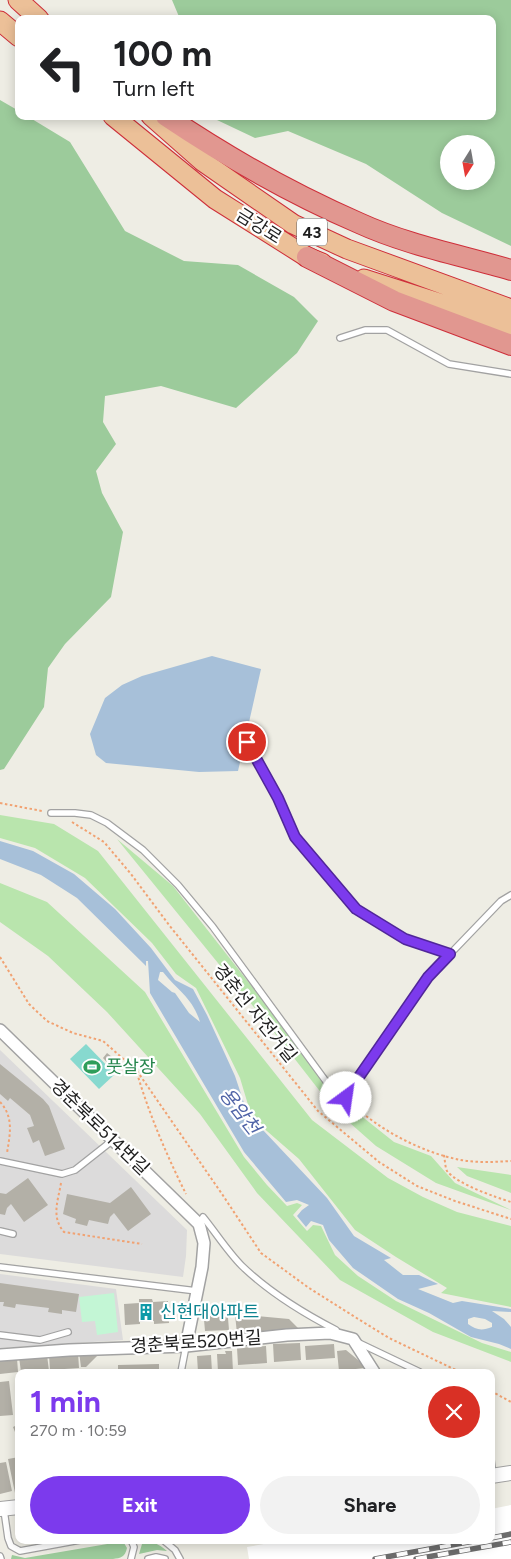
<!DOCTYPE html>
<meta charset="utf-8">
<style>
body{margin:0;font-family:Figtree,"Noto Sans KR",sans-serif;background:#f2f2f2;color:#202124;height:100vh;display:flex;flex-direction:column;font-size:19px;white-space:nowrap}
*{box-sizing:border-box;margin:0}
p{font-size:16px;color:#757577}
.icon{flex:none;width:28px;height:28px;fill:none;stroke:currentColor;stroke-width:2;stroke-linecap:round;stroke-linejoin:round}
.map{position:relative;flex:1;overflow:hidden}
.side{position:absolute;left:15px;top:1369px;width:480px;height:175px;display:flex;flex-direction:column;background:#fff;border-radius:10px;box-shadow:0 2px 12px #0003}
.side>*{flex:none}
.banner{position:absolute;left:15px;top:15px;width:481px;height:105px;border-radius:10px;box-shadow:0 2px 12px #0003;background:#fff;color:#202124;overflow:hidden}
.needle{width:32px;rotate:191deg}
.fabs{position:absolute;left:440px;top:135px;display:grid;gap:10px}
.fabs a{display:grid;place-items:center;width:55px;height:55px;border-radius:50%;background:#fff;box-shadow:0 2px 12px #0003;font-size:25px}
.pin{position:absolute;display:grid;place-items:center;width:42px;height:42px;color:#fff;margin:-21px;border:2px solid #fff;border-radius:50%;box-shadow:0 1px 5px #0007}
.me{position:absolute;width:55px;margin:-28px;rotate:31deg;stroke-linejoin:round;filter:drop-shadow(0 0 4px #0008)}
.turn{display:flex;align-items:center;gap:18px;height:105px;padding:0 15px;font-size:22px}
.turn .icon{width:65px;height:65px;stroke-width:2.5}
.turn b{display:block;font-size:35px;line-height:42px}
.round{display:grid;place-items:center;flex:none;width:52px;height:52px;border-radius:26px;background:#f2f2f2}
.head{display:flex;align-items:center;justify-content:space-between;height:85px;padding:0 15px}
h1{font-size:30px;font-weight:700;line-height:38px;color:#7c3aed}
.button{display:flex;gap:10px;margin-top:auto;padding:10px 15px}
.button a{flex:1;height:58px;border-radius:30px;background:#7c3aed;color:#fff;font-size:20px;font-weight:700;line-height:58px;text-align:center}
.button a+a{background:#f2f2f2;color:#202124}
.map>svg:first-child{display:block}
.residential{fill:#dcdbdb}
.grass{fill:#b9e5ad}
.forest{fill:#9ccb9b;fill-rule:evenodd}
.park{fill:#c3f6d5}
.pitch{fill:#87d9cf}
.water{fill:#a7c0d9;fill-rule:evenodd}
.pier{fill:#fff}
.building{fill:#b3b0a7}
.lines{fill:none;stroke-linecap:round;stroke-linejoin:round}
.service-casing{stroke:#a2a2a2;stroke-width:8}
.minor-casing{stroke:#a2a2a2;stroke-width:14}
.tertiary-casing{stroke:#a2a2a2;stroke-width:16}
.trunk-casing{stroke:#ce2f3a;stroke-width:21}
.motorway-casing{stroke:#ce2f3a;stroke-width:22}
.path{stroke:#f1a272;stroke-width:2;stroke-dasharray:2.5 2.5;stroke-linecap:butt}
.service{stroke:#fff;stroke-width:5.5}
.minor{stroke:#fff;stroke-width:11}
.tertiary{stroke:#fff;stroke-width:14}
.trunk{stroke:#ecc098;stroke-width:19}
.motorway{stroke:#e19790;stroke-width:20}
.rail-casing{stroke:#6c6c6c;stroke-width:5.5}
.rail{stroke:#fff;stroke-width:4;stroke-dasharray:11;stroke-linecap:butt}
.route-casing{stroke:#51269a;stroke-width:12}
.route{stroke:#7c3aed;stroke-width:9}
.labels{text-anchor:middle;dominant-baseline:central;stroke-width:4.5;stroke-linejoin:round;paint-order:stroke}
.shield{fill:#fff;stroke:#626262;stroke-width:1}
.shield-label{font-size:16px;font-weight:bold;fill:#1e1e1e}
.street-label{font-size:18px;fill:#1e1e1e;stroke:#fff}
.leisure-label{font-size:18px;fill:#27864d;stroke:#fff;text-anchor:start}
.culture-label{font-size:18px;fill:#0d838f;stroke:#fff;text-anchor:start}
.water-label{font-size:19px;font-style:italic;fill:#5064a7;stroke:#fff}
</style>
<div class="map">
<svg width="511" height="1559" viewBox="0 0 511 1559">
<rect width="100%" height="100%" fill="#eeede4"/>
<path class="residential" d="M0,1050L187,1230L186,1256L183,1277L0,1254Z
M0,1274L116,1289L123,1340L0,1348Z"/>
<path class="grass" d="M0,815L54,824L98,851L312,1120L388,1178L423,1197L457,1212L511,1226V1307L441,1293L447,1288L396,1257L355,1230L299,1159L252,1118L240,1078L196,988L176,974L152,943L85,878L35,848L0,838Z
M117,839L173,886L340,1099L394,1142L431,1156L455,1183L511,1210L436,1183L376,1146L333,1108L262,1017Z
M0,883L47,902L145,992L244,1157L267,1185L287,1206L297,1203L302,1205L293,1215L307,1231L313,1225L321,1226L335,1255L358,1276L396,1301L482,1343L511,1352V1362L433,1332L340,1280L257,1193L200,1114L107,1012L48,956L0,922Z
M457,1167L511,1175V1193L467,1176Z"/>
<path class="forest" d="M172,0H511V246L442,213L366,164L288,131L255,138L217,120L214,116H492V19H180ZM449,144H486V181H449Z
M0,100L19,111V116H27L70,142L125,231L184,261L238,265L294,297L318,321L297,353L236,408L161,386L105,396L103,422L116,444L96,471L102,493L123,532L111,597L65,644L48,668L44,707L4,769L0,770Z
M139,1540C151,1540 159,1544 167,1551L157,1550L139,1554L142,1544Z
M119,1542L124,1543L127,1548C125,1557 121,1558 113,1559H11L12,1555L25,1558Z"/>
<path class="park" d="M114,1293L118,1332L97,1335L95,1321L82,1322L79,1297Z"/>
<path class="pitch" d="M86,1044L115,1074L99,1089L70,1059Z"/>
<path class="water" d="M212,656L261,669L238,771L199,772L106,763L96,755L90,734L105,698L122,685L142,676Z
M0,841L33,851L74,874L115,909L151,948L175,980L193,989L207,1015L225,1054L235,1076L246,1109L253,1124L262,1129L327,1198L354,1236L391,1258L384,1260L403,1275H419L438,1284L418,1289L453,1303L462,1301L511,1309V1312L492,1311L504,1319L511,1327V1349L499,1344L471,1337L429,1313L398,1299L353,1268L329,1240L323,1225L311,1221L306,1227L297,1216L302,1210L309,1205L297,1200L286,1202L244,1152L150,993L148,961H146V966L77,898L41,875L0,859ZM160,972H163C177,990 193,998 200,1022L189,1013L175,993L172,992L158,980ZM474,1317L485,1319L492,1323V1327C482,1331 476,1330 468,1324V1319Z"/>
<path class="pier" d="M511,1505V1559H249L247,1547L286,1540H491V1509Z"/>
<path class="building" d="M107,1053L112,1057L118,1065L112,1068L103,1058Z
M0,1064L43,1099L49,1106L65,1149L45,1156L39,1140L33,1143L27,1128L34,1126L30,1115L10,1098L8,1101L0,1094Z
M28,1178L48,1205L24,1222L11,1204L7,1208L5,1215L0,1214V1193L6,1194Z
M131,1187L151,1214L128,1231L114,1213L110,1217L108,1224L89,1220L87,1226L75,1223L76,1219L63,1214L67,1194L110,1203Z
M0,1283L79,1294L76,1312L62,1310V1314L48,1312L49,1308L16,1304L15,1308L3,1306L4,1302H0Z
M139,1299H152L153,1302L168,1301L169,1323L154,1324V1321L140,1322V1324L125,1325L124,1304L139,1303Z
M227,1306L229,1330L205,1331L203,1308Z
M235,1314L289,1319L299,1329L237,1334Z
M300,1343L301,1360L274,1362L273,1344Z
M334,1344L335,1358L306,1360L305,1346Z
M266,1346L267,1363L238,1365L237,1348Z
M346,1350L363,1364L364,1368L339,1371L337,1351Z
M225,1351H232L233,1372H218L217,1354H226Z
M78,1352L79,1368L50,1370L49,1355Z
M79,1352L99,1354L86,1367H81Z
M47,1355L49,1371L21,1372L19,1357Z
M211,1355L212,1372H198L197,1356Z
M17,1358L18,1372L0,1374V1359Z
M159,1364V1372H118V1365Z
M336,1369V1372H285V1371Z
M401,1370L405,1372H386V1371Z
M9,1381L13,1415L0,1416V1382Z
M15,1381H19V1409L17,1410Z
M19,1424V1442L13,1427Z
M19,1457V1493H15L8,1459Z
M6,1462L12,1491L0,1494V1463Z"/>
<g class="lines">
<g class="service-casing">
<path id="service" d="M340,338L365,330H387L449,364L511,374
M247,742L278,798L295,837L356,909L405,939L450,954
M51,813H75L91,815L107,823L143,850L178,885L213,927L328,1084L346,1098L352,1087L428,977L501,901L511,895
M0,1161L62,1174L75,1170L113,1140
M199,1224L203,1217C216,1233 228,1252 242,1266C269,1292 303,1313 336,1330
M0,1231L13,1234
M0,1267L197,1291
M0,1335L40,1340L68,1332
M357,1342L420,1372
M181,1372L186,1346
M491,1460L493,1476
M4,1510L8,1538L11,1546L20,1551L80,1540
M163,1540L175,1550L180,1559
M0,1556L1,1559
M131,1559L134,1547L131,1540
M148,1559L156,1557L165,1559"/>
</g>
<g class="minor-casing">
<path id="minor" d="M0,1030L199,1224L204,1243L202,1267L186,1346
M0,1355L69,1350L186,1346L287,1335L330,1333L353,1339L374,1372"/>
</g>
<g class="tertiary-casing">
<path id="tertiary" d="M491,1476L511,1473
M0,1509L19,1507"/>
</g>
<g class="trunk-casing">
<path id="trunk" d="M18,0L39,19
M0,21L19,37
M113,116L215,199L307,257L322,263
M151,116L202,161L293,224L347,249L511,309
M364,279L511,326"/>
</g>
<g class="motorway-casing">
<path id="motorway" d="M166,116C227,157 292,194 359,223C407,245 460,255 511,270
M307,257L394,301L511,345"/>
</g>
<path class="path" d="M0,803L42,811
M72,822L104,842L131,874L169,925L318,1111L379,1162L417,1186L455,1201L511,1219
M0,957L29,1004L47,1021L73,1033L103,1041L137,1071L222,1194L261,1253L309,1288L355,1317L389,1338L460,1372
M137,1073C149,1114 167,1156 186,1194
M0,1102C14,1117 10,1134 7,1153
M351,1103C379,1130 423,1153 461,1160C477,1163 494,1162 511,1161
M444,1155C445,1160 445,1167 447,1171C457,1184 495,1197 511,1202
M61,1183C58,1201 51,1217 64,1232L142,1244
M491,1391L511,1402"/>
<use href="#service" class="service"/>
<use href="#minor" class="minor"/>
<use href="#tertiary" class="tertiary"/>
<use href="#trunk" class="trunk"/>
<use href="#motorway" class="motorway"/>
<g class="rail-casing">
<path id="rail" d="M491,1538L511,1534
M375,1559L479,1540
M416,1559L511,1542"/>
</g>
<use href="#rail" class="rail"/>
</g>
<g class="lines">
<g class="route-casing">
<path id="route" d="M247,742L278,798L295,837L356,909L405,939L450,954L428,977L352,1087L346,1098"/>
</g>
<use href="#route" class="route"/>
</g>
<defs>
<g id="stadium-bare" transform="scale(1.35)"><path d="M0-5a6.5 5 0 1 0 0 10a6.5 5 0 1 0 0-10ZM-3.5-1.8h7v3.6h-7Z" fill="#2e9e5b" stroke="#fff" stroke-width="2.5" paint-order="stroke"/></g>
<g id="building-bare" transform="scale(1.35)"><path d="M-4-6H4V6H1V3H-1V6H-4ZM-2.5-4.3h1.7v1.8h-1.7ZM.8-4.3h1.7v1.8H.8ZM-2.5-1h1.7V.8h-1.7ZM.8-1h1.7V.8H.8Z" fill="#0f9aa8" stroke="#fff" stroke-width="2.5" paint-order="stroke"/></g>
</defs>
<g fill-rule="evenodd">
<use href="#stadium-bare" x="92" y="1067"/>
<use href="#building-bare" x="146" y="1312"/>
</g>
<g class="labels">
<rect class="shield" x="297" y="218.5" width="30" height="27" rx="4"/>
<g class="shield-label">
<text x="312" y="232">43</text>
</g>
<g class="street-label">
<text transform="translate(259 226) rotate(32)">금강로</text>
<text transform="translate(255 1013) rotate(51)">경춘선 자전거길</text>
<text transform="translate(100 1127) rotate(44)">경춘북로514번길</text>
<text transform="translate(196 1342) rotate(-4)">경춘북로520번길</text>
</g>
<g class="leisure-label">
<text x="106" y="1067">풋살장</text>
</g>
<g class="culture-label">
<text x="160" y="1312">신현대아파트</text>
</g>
<g class="water-label">
<text transform="translate(240 1111) rotate(52)">용암천</text>
</g>
</g>
</svg>
<div class="fabs">
<a><svg class="needle" viewBox="-14 -14 28 28"><path d="M0-13l5 13h-10z" fill="#e53935"/><path d="M0 13l5-13h-10z" fill="#757577"/></svg></a>
</div>
<div class="pin" style="left:247px;top:742px;background:#d93025"><svg class="icon" aria-label="arrive" viewBox="0 0 24 24"><path d="M6 21V4h12l-3 4 3 4H6"/></svg></div>
<svg class="me" style="left:346px;top:1098px" viewBox="-20 -20 40 40"><circle r="19" fill="#fff"/><path d="M0-13L10 11 0 6-10 11z" fill="#7c3aed"/></svg>
<div class="banner">
<div class="turn"><svg class="icon" aria-label="left" viewBox="0 0 24 24"><path d="M17 20v-9H6M10 6l-5 5 5 5"/></svg><div><b>100 m</b>Turn left</div></div>
</div>
<section class="side">
<div class="head"><div><h1>1 min</h1><p>270 m · 10:59</p></div><a class="round" style="background:#d93025;color:#fff"><svg class="icon" aria-label="close" viewBox="0 0 24 24"><path d="M6 6l12 12M18 6L6 18"/></svg></a></div>
<div class="button"><a>Exit</a><a>Share</a></div>
</section>
</div>
